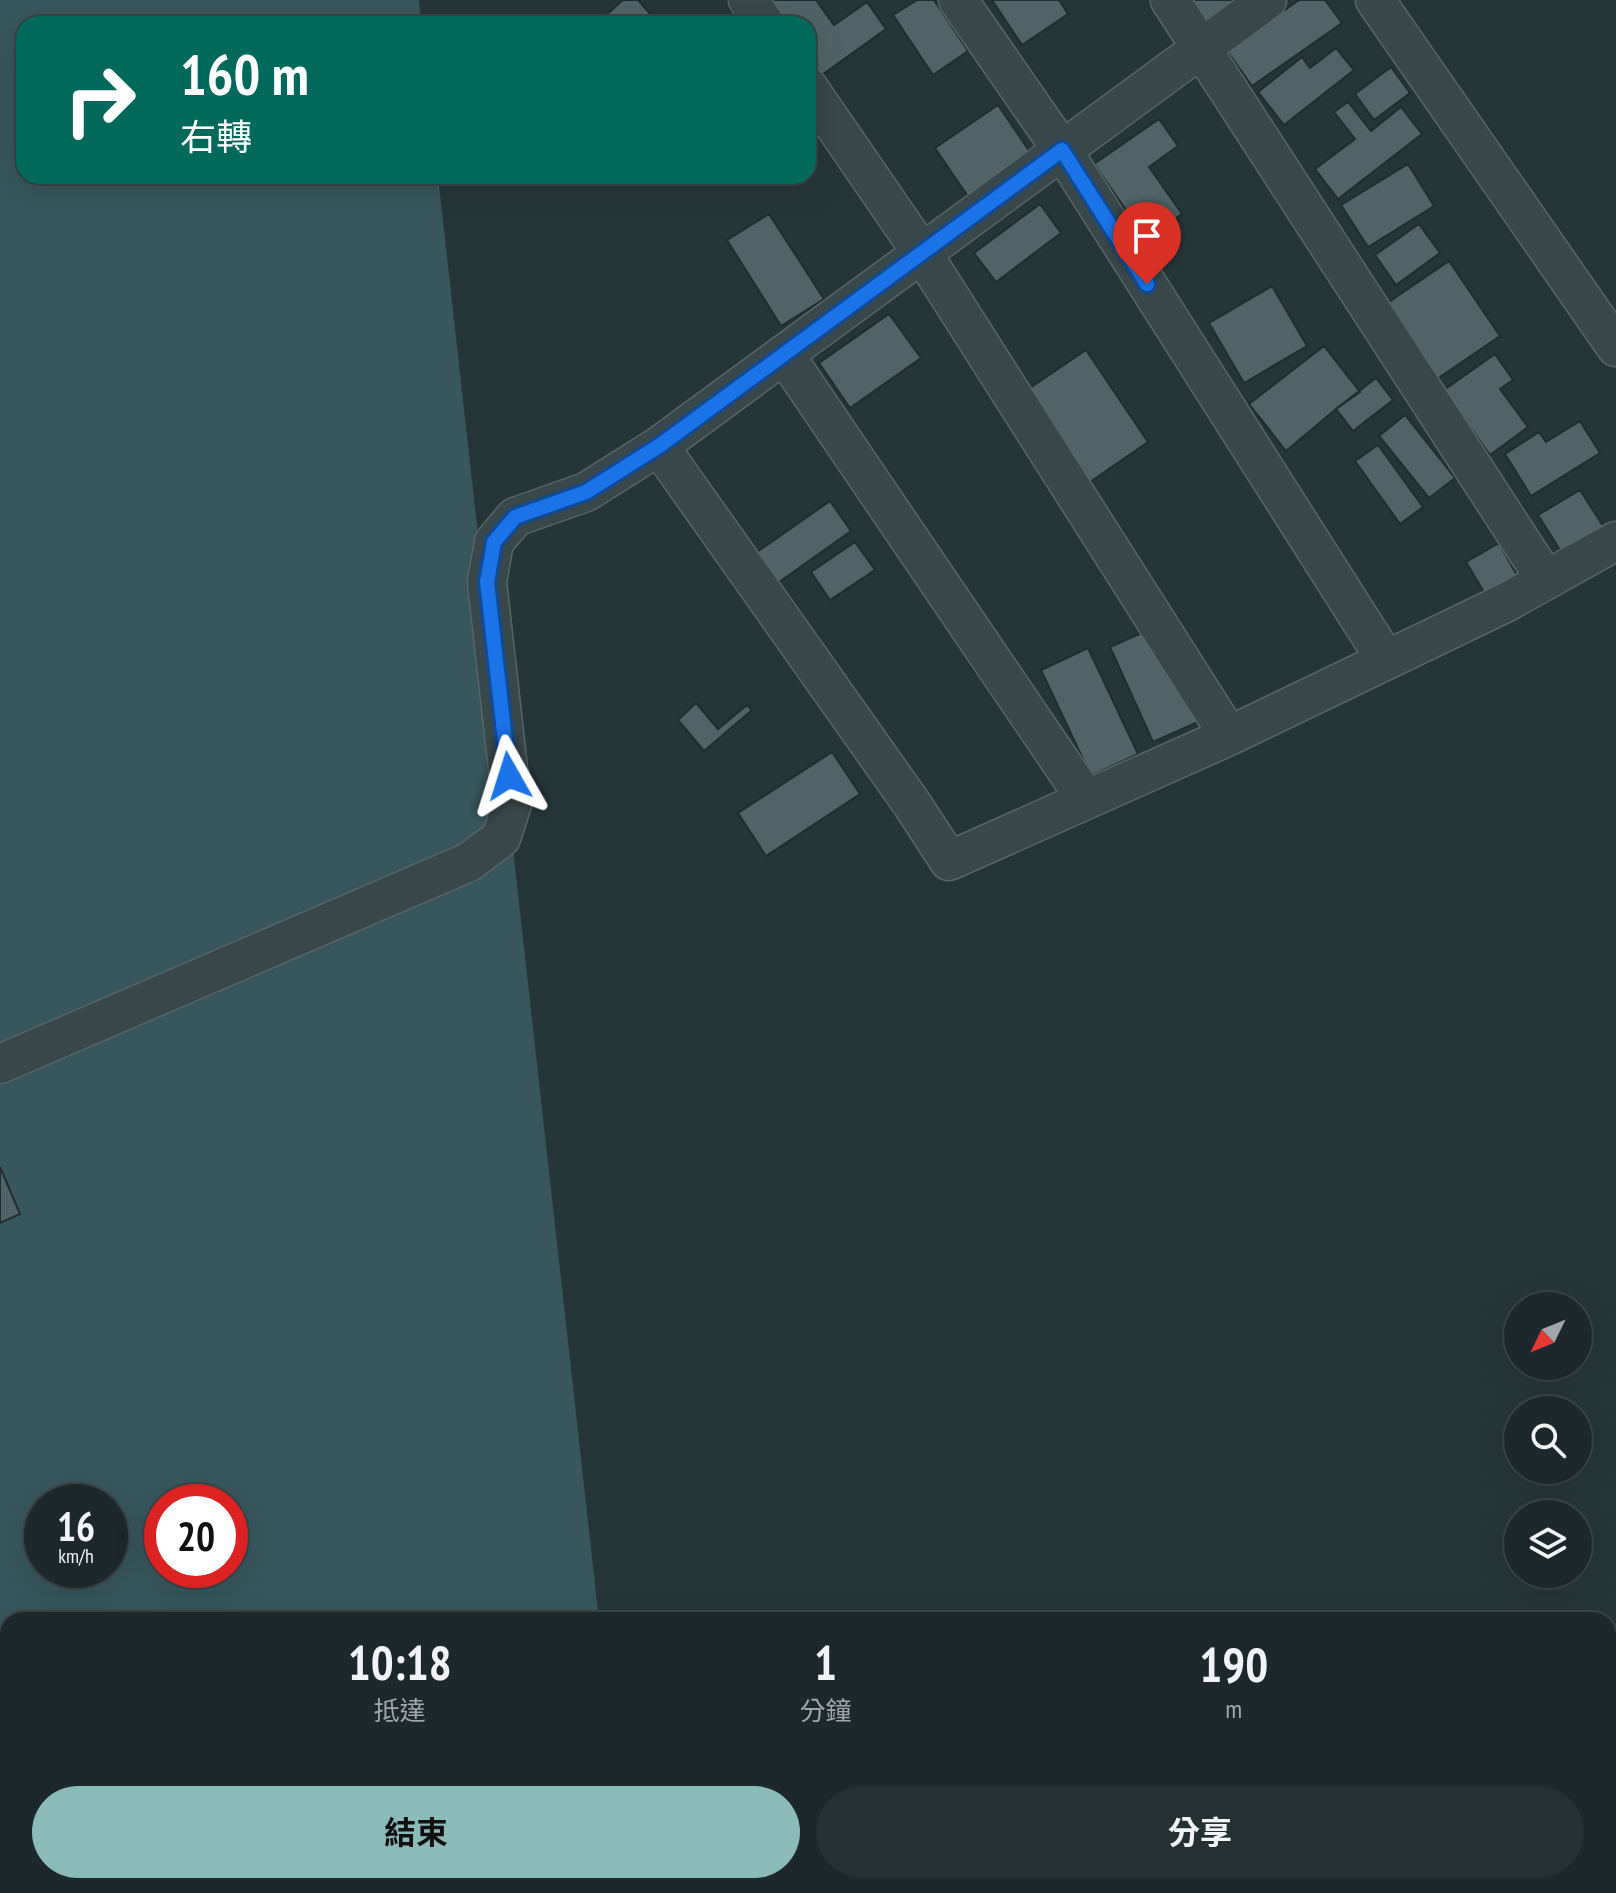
<!DOCTYPE html>
<html lang="zh-TW">
<meta charset="utf-8">
<style>
body{margin:0;font-family:"PT Sans Narrow","Noto Sans TC",sans-serif;background:#253033;color:#f1f3f6;height:100vh;display:flex;flex-direction:column;font-size:30px;white-space:nowrap}
*{box-sizing:border-box;margin:0}
p{font-size:26px;color:#a0a6a9}
.icon{flex:none;width:44px;height:44px;fill:none;stroke:currentColor;stroke-width:2;stroke-linecap:round;stroke-linejoin:round}
.map{position:relative;flex:1;overflow:hidden}
.details{position:absolute;left:0px;top:1612px;width:1616px;height:282px;display:flex;flex-direction:column;background:#1c282b;border-radius:24px 24px 0 0;box-shadow:0 8px 32px #0002,0 0 0 2px #3a4447}
.details>*{flex:none}
.banner{position:absolute;left:16px;top:16px;width:800px;height:168px;border-radius:24px;box-shadow:0 8px 32px #0002,0 0 0 2px #3a4447;background:#00695c;color:#fff;overflow:hidden}
.needle{width:52px;rotate:227deg}
.fabs{position:absolute;left:1504px;top:1292px;display:grid;gap:16px}
.fabs a{display:grid;place-items:center;width:88px;height:88px;border-radius:50%;background:#1c282b;box-shadow:0 8px 32px #0002,0 0 0 2px #3a4447;font-size:40px}
.speed{position:absolute;left:24px;top:1484px;display:flex;gap:16px;font-size:40px;font-weight:700;text-align:center}
.speed>*{display:grid;place-content:center;width:104px;height:104px;border-radius:50%;background:#1c282b;box-shadow:0 8px 32px #0002,0 0 0 2px #3a4447;line-height:1}
.speed small{font-size:20px;font-weight:400}
.speed .limit{border:12px solid #d22;background:#fff;color:#111}
.pin{position:absolute;display:grid;place-items:center;width:68px;height:68px;color:#fff;margin:-82px -34px;border-radius:50% 50% 50% 0;rotate:-45deg;box-shadow:0 0 8px #0007}
.pin .icon{rotate:45deg}
.me{position:absolute;width:88px;margin:-44px;rotate:354deg;stroke-linejoin:round;filter:drop-shadow(0 0 6px #0008)}
.turn{display:flex;align-items:center;gap:28px;height:168px;padding:0 32px;font-size:36px}
.turn .icon{width:104px;height:104px;stroke-width:2.5}
.turn b{display:block;font-size:56px;line-height:68px}
.eta{display:flex;justify-content:space-evenly;align-items:center;height:136px;text-align:center}
.eta b{font-size:48px;font-weight:700;line-height:56px}
.cta{display:flex;gap:16px;margin-top:auto;padding:16px 32px}
.cta a{flex:1;height:92px;border-radius:48px;background:#8bbbb9;color:#111;font-size:32px;font-weight:700;line-height:92px;text-align:center}
.cta a+a{background:#253033;color:#f1f3f6}
.map>svg:first-child{display:block}
.water{fill:#38565d;fill-rule:evenodd}
.building{fill:#506468;stroke:#1f2e31;stroke-width:2}
.lines{fill:none;stroke-linecap:round;stroke-linejoin:round}
.minor-casing{stroke:#566568;stroke-width:41}
.minor{stroke:#38474a;stroke-width:38}
.route-casing{stroke:#114b97;stroke-width:20}
.route{stroke:#1a73e8;stroke-width:14}
</style>
<div class="map">
<svg width="1616" height="1893" viewBox="0 0 1616 1893">
<rect width="100%" height="100%" fill="#253639"/>
<path class="water" d="M0,0H419L421,24H24V176H438L599,1620H8V1886H628L629,1893H0ZM42,1502H110V1570H42ZM162,1502H230V1570H162Z"/>
<path class="building" d="M623,0H638L659,24H596Z
M764,0H816L834,25L867,2L886,29L819,77L808,62V24H781Z
M917,0H934L968,51L933,75L893,15Z
M992,0H1059L1068,14L1022,45Z
M1187,0H1236L1202,23Z
M1299,0H1325L1342,23L1252,86L1227,51Z
M1336,48L1354,70L1284,125L1258,92L1302,57L1310,68Z
M1391,67L1410,93L1374,120L1355,94Z
M1348,102L1371,131L1401,107L1422,134L1338,199L1315,169L1355,139L1334,112Z
M998,105L1032,155L969,198L935,148Z
M1159,119L1178,146L1149,167L1182,214L1146,239L1094,164Z
M1408,164L1434,206L1368,247L1341,205Z
M1040,204L1061,233L996,282L974,253Z
M769,214L824,299L781,326L727,240Z
M1419,224L1440,253L1396,285L1375,255Z
M1449,261L1500,336L1437,379L1386,304Z
M1272,286L1307,346L1244,383L1209,323Z
M889,314L921,358L850,408L819,363Z
M1324,346L1360,392L1336,409L1286,451L1249,404Z
M1086,350L1148,442L1087,484L1024,392Z
M1495,354L1513,380L1500,389L1528,427L1490,455L1444,390Z
M1376,378L1393,400L1353,431L1336,409Z
M1405,415L1455,478L1429,498L1379,436Z
M1580,421L1600,453L1531,496L1505,454L1539,432L1546,442Z
M1378,445L1423,507L1400,524L1355,461Z
M1580,490L1605,529L1563,555L1538,515Z
M830,501L851,531L775,585L754,554Z
M855,542L875,570L830,600L811,572Z
M1499,543L1519,579L1487,597L1466,562Z
M1155,627L1198,722L1153,742L1110,647Z
M1088,648L1138,754L1091,776L1041,670Z
M696,703L718,729L747,705L752,710L704,751L678,720Z
M832,752L860,794L766,856L738,813Z
M0,1167L20,1214L0,1223Z"/>
<g class="lines">
<g class="minor-casing">
<path id="minor" d="M748,0L765,24
M958,0L1062,150L1386,660
M1170,0L1546,580
M1375,0L1616,347
M808,87L922,253L1229,736L1505,603L1616,541
M784,354L1086,799
M659,446L912,804L949,861L1229,736
M0,1064L469,862L501,838L512,804L487,582L494,542L515,517L586,492L659,446L1267,0"/>
</g>
<use href="#minor" class="minor"/>
</g>
<g class="lines">
<g class="route-casing">
<path id="route" d="M509,776L487,582L494,542L515,517L586,492L659,446L1062,150L1147,284"/>
</g>
<use href="#route" class="route"/>
</g>
</svg>
<div class="fabs">
<a><svg class="needle" viewBox="-14 -14 28 28"><path d="M0-13l5 13h-10z" fill="#e53935"/><path d="M0 13l5-13h-10z" fill="#a0a6a9"/></svg></a>
<a><svg class="icon" aria-label="search" viewBox="0 0 24 24"><circle cx="10" cy="10" r="6"/><path d="M15 15l6 6"/></svg></a>
<a><svg class="icon" aria-label="layers" viewBox="0 0 24 24"><path d="M12 4l9 5-9 5-9-5zM3 14l9 5 9-5"/></svg></a>
</div>
<div class="speed"><div>16<small>km/h</small></div><div class="limit">20</div></div>
<div class="pin" style="left:1147px;top:284px;background:#d93025"><svg class="icon" aria-label="arrive" viewBox="0 0 24 24"><path d="M6 21V4h12l-3 4 3 4H6"/></svg></div>
<svg class="me" style="left:509px;top:776px" viewBox="-20 -20 40 40"><path d="M0-17L14 15 0 8-14 15z" fill="#1a73e8" stroke="#fff" stroke-width="4"/></svg>
<div class="banner">
<div class="turn"><svg class="icon" aria-label="right" viewBox="0 0 24 24"><path d="M7 20v-9h11M14 6l5 5-5 5"/></svg><div><b>160 m</b>右轉</div></div>
</div>
<section class="details">
<div class="eta">
<div><b>10:18</b><p>抵達</p></div>
<div><b>1</b><p>分鐘</p></div>
<div><b>190</b><p>m</p></div>
</div>
<div class="cta"><a>結束</a><a>分享</a></div>
</section>
</div>
